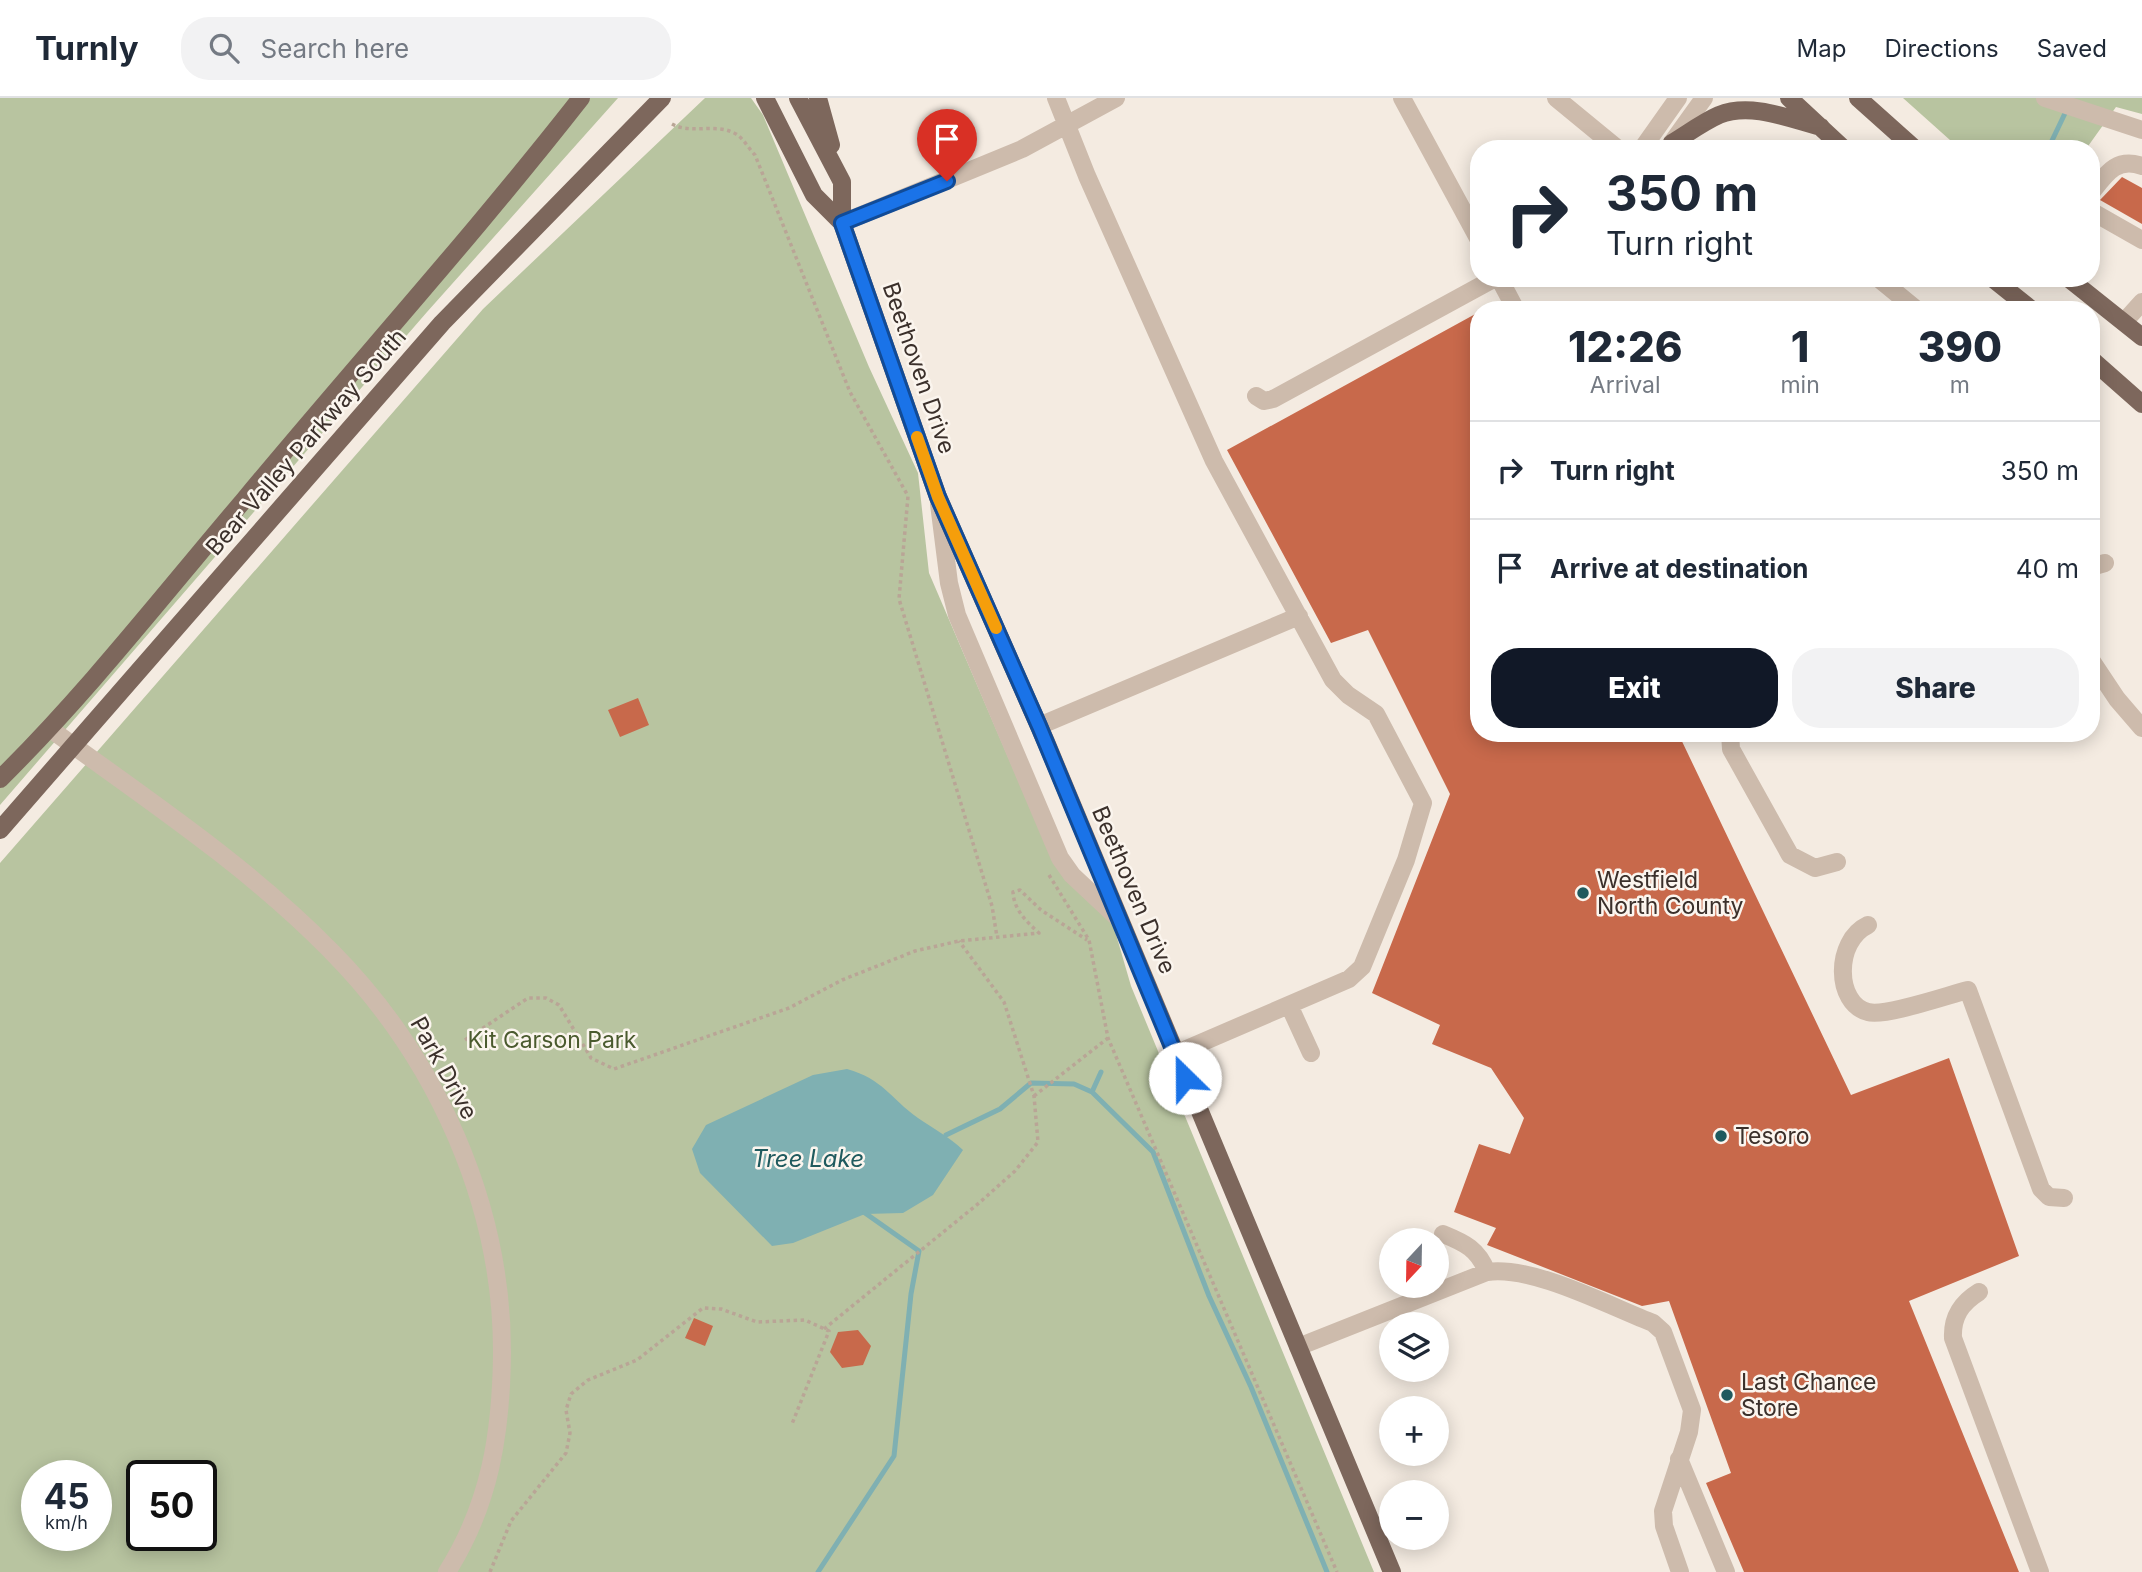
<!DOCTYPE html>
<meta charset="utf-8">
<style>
body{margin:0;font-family:Inter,sans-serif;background:#f2f2f3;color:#1f2937;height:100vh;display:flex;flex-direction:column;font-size:26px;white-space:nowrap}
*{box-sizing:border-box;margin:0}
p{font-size:23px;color:#747a83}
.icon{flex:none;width:38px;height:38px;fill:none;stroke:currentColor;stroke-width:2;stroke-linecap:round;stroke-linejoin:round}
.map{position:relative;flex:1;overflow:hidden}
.sheet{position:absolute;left:1470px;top:203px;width:630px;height:441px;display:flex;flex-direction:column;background:#fff;border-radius:28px;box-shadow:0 4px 18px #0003}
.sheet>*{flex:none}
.banner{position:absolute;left:1470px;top:42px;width:630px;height:147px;border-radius:28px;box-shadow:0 4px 18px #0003;background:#fff;color:#1f2937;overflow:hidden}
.needle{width:46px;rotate:202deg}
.buttons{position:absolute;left:1379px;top:1130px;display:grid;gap:14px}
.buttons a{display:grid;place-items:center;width:70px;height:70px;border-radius:50%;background:#fff;box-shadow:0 4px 18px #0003;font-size:35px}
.speed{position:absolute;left:21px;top:1362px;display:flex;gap:14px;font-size:35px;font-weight:700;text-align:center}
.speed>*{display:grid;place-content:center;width:91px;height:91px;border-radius:50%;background:#fff;box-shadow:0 4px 18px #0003;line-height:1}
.speed small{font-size:18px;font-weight:400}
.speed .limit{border:4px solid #111;border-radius:10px;background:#fff;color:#111}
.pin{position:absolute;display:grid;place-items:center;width:60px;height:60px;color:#fff;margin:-72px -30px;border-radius:50% 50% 50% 0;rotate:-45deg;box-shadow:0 0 7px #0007}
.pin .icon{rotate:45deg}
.me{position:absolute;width:77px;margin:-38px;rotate:337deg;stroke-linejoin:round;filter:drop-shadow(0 0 5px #0008)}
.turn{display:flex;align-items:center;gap:24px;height:147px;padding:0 21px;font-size:32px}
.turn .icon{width:91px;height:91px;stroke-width:2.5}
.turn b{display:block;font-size:49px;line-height:60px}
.eta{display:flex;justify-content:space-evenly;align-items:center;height:119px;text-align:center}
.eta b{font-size:42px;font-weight:800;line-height:49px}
.cta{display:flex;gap:14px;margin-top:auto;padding:14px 21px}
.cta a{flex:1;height:80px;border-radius:28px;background:#111827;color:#fff;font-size:28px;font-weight:800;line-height:80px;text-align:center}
.cta a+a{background:#f2f2f3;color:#1f2937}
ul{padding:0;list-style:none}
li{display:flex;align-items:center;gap:21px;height:98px;padding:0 21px;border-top:2px solid #e0e1e3}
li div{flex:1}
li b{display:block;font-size:26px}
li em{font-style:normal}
header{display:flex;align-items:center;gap:42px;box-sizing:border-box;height:98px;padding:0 35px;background:#fff;border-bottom:2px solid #e0e1e3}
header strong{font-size:33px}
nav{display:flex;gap:38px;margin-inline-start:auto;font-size:24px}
.search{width:490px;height:63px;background:#f2f2f3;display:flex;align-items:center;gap:18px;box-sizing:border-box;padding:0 24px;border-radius:28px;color:#747a83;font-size:26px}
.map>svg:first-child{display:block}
.green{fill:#b8c4a0;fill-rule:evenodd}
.water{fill:#7fb0b2}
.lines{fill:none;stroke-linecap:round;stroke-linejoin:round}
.stream{stroke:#7fb0b2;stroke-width:5}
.building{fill:#c8694b}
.path{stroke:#b9a596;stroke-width:3.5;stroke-dasharray:3.5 3.5;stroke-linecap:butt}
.minor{stroke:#cdbbac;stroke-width:18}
.major{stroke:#7d675c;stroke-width:18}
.route-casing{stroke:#114b97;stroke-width:18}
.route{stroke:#1a73e8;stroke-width:12}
.slow{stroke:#f59e0b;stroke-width:12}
.poi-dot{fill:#1f5a5e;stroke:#fbf5ee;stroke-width:2.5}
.labels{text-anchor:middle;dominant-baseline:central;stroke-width:5;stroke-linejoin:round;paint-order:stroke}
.street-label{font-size:23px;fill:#3b302b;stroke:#fbf5ee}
.poi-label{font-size:23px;fill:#3b302b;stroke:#fbf5ee;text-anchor:start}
.park-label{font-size:23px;fill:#4a5a2e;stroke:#fbf5ee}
.water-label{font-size:24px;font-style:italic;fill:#1f5a5e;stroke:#fbf5ee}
</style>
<header>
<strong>Turnly</strong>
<div class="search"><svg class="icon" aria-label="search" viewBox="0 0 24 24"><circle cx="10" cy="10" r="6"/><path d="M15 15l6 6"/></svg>Search here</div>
<nav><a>Map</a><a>Directions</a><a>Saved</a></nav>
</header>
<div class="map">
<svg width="2142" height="1474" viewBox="0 0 2142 1474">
<rect width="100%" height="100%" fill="#f4ebe1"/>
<path class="green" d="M0,0H618L427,214L0,707Z
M705,0H751L763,17L869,269L918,375L929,475L1051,759L1113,826L1131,888L1374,1474H0V765L483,211ZM37,1377H96V1437H37ZM142,1377H201V1437H142Z
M1903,0H2142V16L2116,9L2086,51H1960Z"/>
<path class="water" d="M847,971C883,981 890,1000 918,1020C934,1031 949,1039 963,1052L933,1097L903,1115L865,1116L793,1145L772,1148L700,1075L692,1051L706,1027L813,977Z"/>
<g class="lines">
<path class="stream" d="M2048,51L2068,9
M1092,994L1101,974
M946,1037L1000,1011L1031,985L1074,986L1092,994L1153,1054L1209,1198L1251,1289L1327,1474
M818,1474L894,1358L911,1196L919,1153L865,1115"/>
</g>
<path class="building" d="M2122,79L2142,90V126L2100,102Z
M1479,214V635H1678L1851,997L1949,960L2019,1158L1909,1203L2019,1474H1744L1706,1385L1731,1375L1669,1203L1642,1208L1487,1147L1496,1130L1454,1114L1479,1046L1510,1056L1524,1020L1491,970L1432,946L1440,927L1372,895L1450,696L1368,532L1331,545L1227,352Z
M638,600L649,627L620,639L608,612Z
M694,1220L713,1228L705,1248L685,1240Z
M858,1232L871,1248L863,1267L842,1270L830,1254L838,1234Z"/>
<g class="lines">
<path class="path" d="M672,26C692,37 715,24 736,36C743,40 749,51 755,57L850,294L908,398L899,501L992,808L997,839
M1049,777L1089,842L1108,940L1337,1474
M465,942L528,900H546L559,907L591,960L614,971L789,910L842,882L915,853L959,843L1039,835C1026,823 1014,812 1013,794L1020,792L1041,812L1087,842
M1034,998L1108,940
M824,1231L979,1105L1015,1073L1038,1044L1034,998L1004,904L959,843
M490,1474L511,1423L566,1355L570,1335L566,1312L571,1296L588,1282L637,1262L703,1210L721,1211L757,1224L805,1222L829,1233L792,1326"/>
<path class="minor" d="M1056,0L1087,78L1214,363L1333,582L1348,597L1376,616L1423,705L1406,762L1362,869L1349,881L1175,956
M1402,0L1479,142
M1556,0L1618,51
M2045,0L2142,32
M1671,46L1704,0
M1642,51L1678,0
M2091,95C2106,76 2116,59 2142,68
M2091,113L2142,142
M842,125L1022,51L1116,0
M1499,180L1516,212
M1878,180L1917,212
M2124,224L2142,204
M1256,298L1264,303L1273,301L1495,180
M939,406L949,485L957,517L1060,760L1072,777L1120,822
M2091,469L2105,465
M2091,562L2117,601L2142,630
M1039,628L1299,518
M49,630C145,700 248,768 331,853C436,959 503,1107 502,1257C501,1336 490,1406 447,1474
M1730,635L1731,651L1790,757L1815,770L1837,764
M1868,827C1834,843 1835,906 1868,914C1885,919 1948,897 1968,892L2041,1091L2049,1099L2064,1100
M1289,907L1311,955
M1443,1136C1465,1145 1478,1151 1487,1174
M1979,1194C1961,1205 1952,1219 1953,1240L2040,1474
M1298,1249L1487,1174C1532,1167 1609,1208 1653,1225L1663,1234L1692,1312L1689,1334L1663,1413L1664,1428L1680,1474
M1679,1361L1726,1474"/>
<path class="major" d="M765,0L814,97L842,125
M798,0L842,84V125L938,399L1046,644L1392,1474
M818,0L831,47
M1789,0L1844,51
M1858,0L1915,51
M1672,45C1687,36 1703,24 1719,17C1751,4 1790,21 1821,29
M1992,180L2032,212
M2068,180L2142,239
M2091,261L2142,306
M0,681C88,594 164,496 244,402C356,267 473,138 581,0
M0,732L442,225L662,0"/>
</g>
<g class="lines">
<g class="route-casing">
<path id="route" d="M947,83L842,125L938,399L1039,628L1185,980"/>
</g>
<use href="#route" class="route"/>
<path class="slow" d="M917,339L938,399L996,530"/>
</g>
<g class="poi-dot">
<circle cx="1583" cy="795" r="7"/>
<circle cx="1721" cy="1038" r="7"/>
<circle cx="1727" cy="1297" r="7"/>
</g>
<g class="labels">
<g class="street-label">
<text transform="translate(919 270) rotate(71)">Beethoven Drive</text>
<text transform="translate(306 344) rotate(-49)">Bear Valley Parkway South</text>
<text transform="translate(1134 792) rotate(67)">Beethoven Drive</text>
<text transform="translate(444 970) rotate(61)">Park Drive</text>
</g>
<g class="poi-label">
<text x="1597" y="782">Westfield<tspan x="1597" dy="26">North County</tspan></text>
<text x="1735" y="1038">Tesoro</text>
<text x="1741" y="1284">Last Chance<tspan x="1741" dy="26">Store</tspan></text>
</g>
<g class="park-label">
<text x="552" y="942">Kit Carson Park</text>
</g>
<g class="water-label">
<text x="808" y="1060">Tree Lake</text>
</g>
</g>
</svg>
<div class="buttons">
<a><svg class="needle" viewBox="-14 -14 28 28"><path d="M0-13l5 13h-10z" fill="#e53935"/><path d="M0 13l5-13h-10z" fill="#747a83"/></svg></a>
<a><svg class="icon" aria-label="layers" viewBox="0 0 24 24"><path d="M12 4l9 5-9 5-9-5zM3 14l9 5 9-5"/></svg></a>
<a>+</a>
<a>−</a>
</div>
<div class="speed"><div>45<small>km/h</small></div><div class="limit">50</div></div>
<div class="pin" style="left:947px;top:83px;background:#d93025"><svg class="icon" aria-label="arrive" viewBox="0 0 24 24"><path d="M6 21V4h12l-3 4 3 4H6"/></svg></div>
<svg class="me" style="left:1185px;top:980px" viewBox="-20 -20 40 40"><circle r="19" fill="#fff"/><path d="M0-13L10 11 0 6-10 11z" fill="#1a73e8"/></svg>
<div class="banner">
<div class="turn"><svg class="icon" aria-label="right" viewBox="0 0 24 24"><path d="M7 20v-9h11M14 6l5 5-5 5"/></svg><div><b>350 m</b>Turn right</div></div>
</div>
<section class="sheet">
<div class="eta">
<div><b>12:26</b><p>Arrival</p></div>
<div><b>1</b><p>min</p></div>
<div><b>390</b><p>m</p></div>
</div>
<ul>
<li><svg class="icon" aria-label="right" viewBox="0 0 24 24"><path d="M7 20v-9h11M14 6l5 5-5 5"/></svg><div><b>Turn right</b></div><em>350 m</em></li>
<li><svg class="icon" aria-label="arrive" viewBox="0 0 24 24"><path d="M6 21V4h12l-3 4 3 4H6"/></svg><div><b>Arrive at destination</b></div><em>40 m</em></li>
</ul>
<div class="cta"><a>Exit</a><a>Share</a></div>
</section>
</div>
